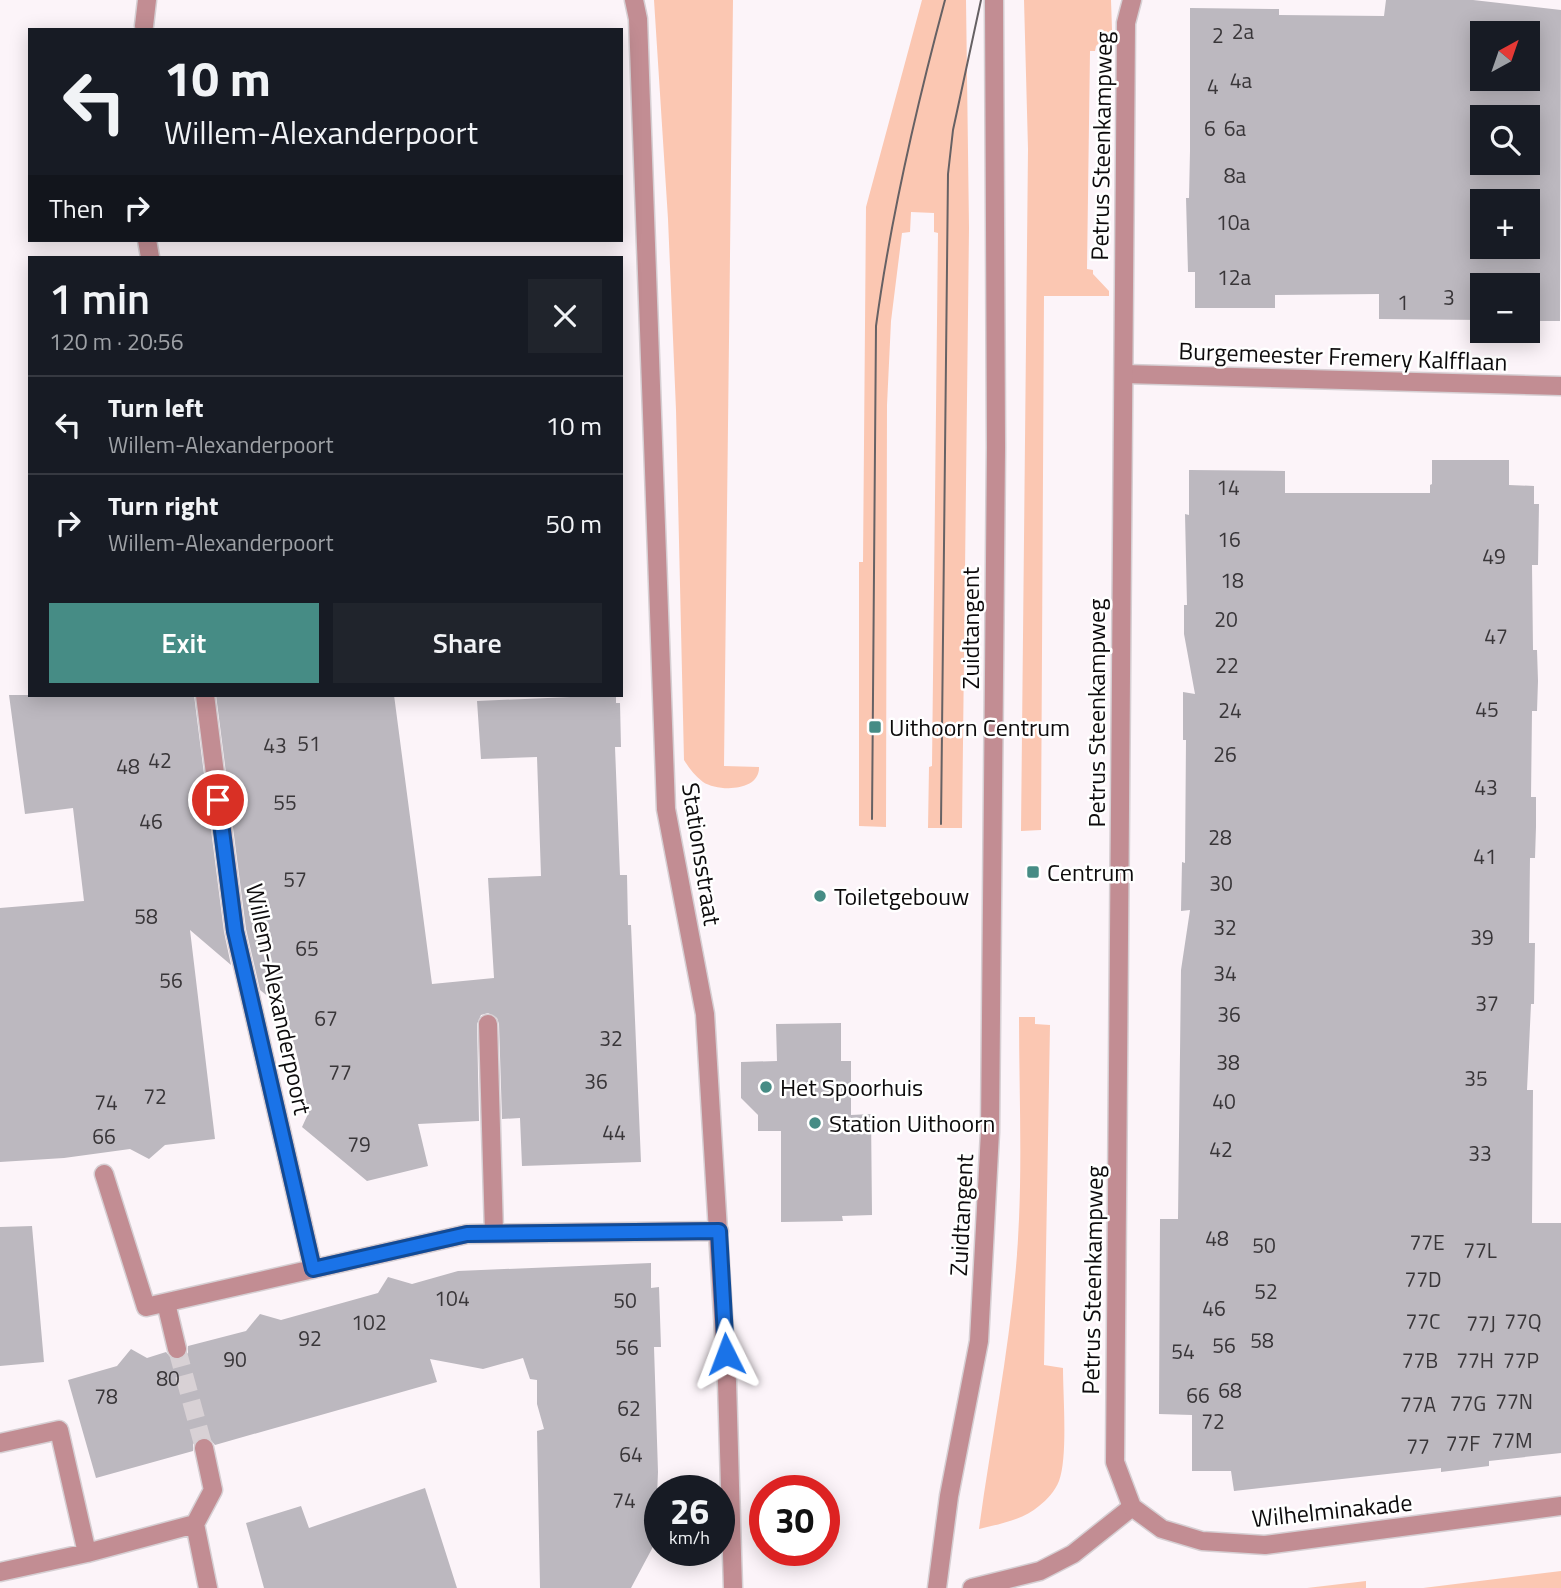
<!DOCTYPE html>
<meta charset="utf-8">
<style>
body{margin:0;font-family:"Titillium Web",sans-serif;background:#20242c;color:#f1f3f6;height:100vh;display:flex;flex-direction:column;font-size:26px;white-space:nowrap}
*{box-sizing:border-box;margin:0}
p{font-size:23px;color:#9ea1a6}
.icon{flex:none;width:38px;height:38px;fill:none;stroke:currentColor;stroke-width:2;stroke-linecap:round;stroke-linejoin:round}
.map{position:relative;flex:1;overflow:hidden}
.details{position:absolute;left:28px;top:256px;width:595px;height:441px;display:flex;flex-direction:column;background:#171b24;border-radius:0px;box-shadow:0 4px 18px #0003}
.details>*{flex:none}
.hud{position:absolute;left:28px;top:28px;width:595px;height:214px;border-radius:0px;box-shadow:0 4px 18px #0003;background:#171b24;color:#f1f3f6;overflow:hidden}
.needle{width:46px;rotate:40deg}
.fabs{position:absolute;left:1470px;top:21px;display:grid;gap:14px}
.fabs a{display:grid;place-items:center;width:70px;height:70px;border-radius:0px;background:#171b24;box-shadow:0 4px 18px #0003;font-size:35px}
.speed{position:absolute;left:644px;top:1475px;display:flex;gap:14px;font-size:35px;font-weight:700;text-align:center}
.speed>*{display:grid;place-content:center;width:91px;height:91px;border-radius:50%;background:#171b24;box-shadow:0 4px 18px #0003;line-height:1}
.speed small{font-size:18px;font-weight:400}
.speed .limit{border:10px solid #d22;background:#fff;color:#111}
.pin{position:absolute;display:grid;place-items:center;width:60px;height:60px;color:#fff;margin:-30px;border:4px solid #fff;border-radius:50%;box-shadow:0 2px 7px #0007}
.me{position:absolute;width:77px;margin:-38px;rotate:357deg;stroke-linejoin:round;filter:drop-shadow(0 0 5px #0008)}
.turn{display:flex;align-items:center;gap:24px;height:147px;padding:0 21px;font-size:32px}
.turn .icon{width:91px;height:91px;stroke-width:2.5}
.turn b{display:block;font-size:49px;line-height:60px}
.then{display:flex;align-items:center;height:66px;padding:0 21px;background:#0003;gap:14px;font-size:26px}
.round{display:grid;place-items:center;flex:none;width:74px;height:74px;border-radius:0px;background:#20242c}
.head{display:flex;align-items:center;justify-content:space-between;height:119px;padding:0 21px}
h1{font-size:42px;font-weight:600;line-height:52px}
.primary-button{display:flex;gap:14px;margin-top:auto;padding:14px 21px}
.primary-button a{flex:1;height:80px;border-radius:0px;background:#468c85;color:#fff;font-size:28px;font-weight:600;line-height:80px;text-align:center}
.primary-button a+a{background:#20242c;color:#f1f3f6}
ul{padding:0;list-style:none}
li{display:flex;align-items:center;gap:21px;height:98px;padding:0 21px;border-top:2px solid #363941}
li div{flex:1}
li b{display:block;font-size:26px}
li em{font-style:normal}
.map>svg:first-child{display:block}
.green{fill:#fbc7b2}
.building{fill:#bcb8bf;fill-rule:evenodd}
.lines{fill:none;stroke-linecap:round;stroke-linejoin:round}
.minor-tunnel{stroke:#d8d1d5;stroke-width:18;stroke-dasharray:18 9;stroke-linecap:butt}
.service-casing{stroke:#d6cfd3;stroke-width:21}
.minor-casing{stroke:#d6cfd3;stroke-width:21}
.tertiary-casing{stroke:#d6cfd3;stroke-width:21}
.service{stroke:#c28d93;stroke-width:18}
.minor{stroke:#c28d93;stroke-width:18}
.tertiary{stroke:#c28d93;stroke-width:18}
.tram{stroke:#666164;stroke-width:2}
.route-casing{stroke:#114b97;stroke-width:18}
.route{stroke:#1a73e8;stroke-width:12}
.poi-dot{fill:#468c85;stroke:#fff;stroke-width:2.5}
.labels{text-anchor:middle;dominant-baseline:central;stroke-width:5;stroke-linejoin:round;paint-order:stroke}
.number-label{font-size:21px;fill:#393639}
.street-label{font-size:24px;fill:#0d0b0c;stroke:#fff}
.poi-label{font-size:24px;fill:#0d0b0c;stroke:#fff;text-anchor:start}
</style>
<div class="map">
<svg width="1561" height="1588" viewBox="0 0 1561 1588">
<rect width="100%" height="100%" fill="#fcf4f9"/>
<path class="green" d="M654,0H733L724,766L759,767C760,792 718,792 703,782C695,776 689,768 684,760L676,410L668,219Z
M922,0H966L969,228L962,828H928L929,767L932,766L938,233L934,232V213L911,212L910,232L902,233L891,321L887,405L886,827L859,826V562H863L866,207Z
M1024,0H1111L1112,30L1096,46L1095,51H1090L1087,269L1093,270V274L1109,291V296H1044L1041,830L1021,831L1028,149Z
M1019,1017H1035V1024L1050,1025L1044,1365L1063,1368C1063,1397 1068,1456 1059,1481C1055,1491 1047,1500 1039,1506C1023,1520 999,1524 979,1529C993,1426 1015,1324 1019,1219C1022,1152 1019,1084 1019,1017Z
M1561,1571V1588H1423Z
M1366,1581V1588H1307Z"/>
<path class="building" d="M1386,0H1473L1561,10L1560,321H1528V285H1482V320L1379,319V294L1275,295V308H1195V272H1188L1186,198H1189L1190,151V8L1279,9V15L1384,16ZM1482,33H1528V79H1482ZM1482,117H1528V163H1482ZM1482,201H1528V247H1482Z
M1432,460H1509V485L1534,486V504H1539L1538,565H1532L1533,650H1537L1538,681L1537,711H1532L1531,797H1536V827L1535,858H1530L1529,943H1535L1534,1004H1531L1527,1090H1533L1532,1223H1561V1453L1489,1461V1466L1441,1472V1468L1234,1491L1231,1471H1192V1415L1159,1414L1160,1219H1178L1181,970L1190,910L1181,911L1182,862L1185,863L1186,740H1183V692L1195,694L1184,634V605H1187L1185,514L1189,515V470L1285,471V493H1430V485L1432,484Z
M9,695H194L224,932L231,965L190,930L215,1139L165,1145L149,1159L130,1149L64,1158L0,1162V908L84,901L73,808L25,814Z
M216,695H394L432,984L494,978L488,878L541,876L537,757L481,759L477,701L616,695V703H620L621,747H615L620,875H627L628,925H631L641,1162L522,1166L520,1118L502,1119L499,1024L497,1018L488,1013L481,1015L477,1024L479,1121L418,1124L428,1166L367,1181L302,1127L308,1114L299,1063L285,1010L260,990L246,929Z
M841,1023V1061H851V1115L871,1114L872,1215L842,1216L843,1221L781,1222V1131H758V1115L741,1098V1062L777,1061L776,1024Z
M32,1226L44,1362L0,1366V1227Z
M651,1263V1288L659,1287L661,1347H654L658,1472L655,1543L631,1588H540L537,1431L544,1429L537,1404V1380L530,1379L523,1358L483,1369L430,1359L437,1382L215,1445L208,1437H201L193,1444V1451L96,1478L68,1380L117,1366L131,1349L147,1358L166,1352L173,1360H180L188,1353V1346L246,1331L260,1314L281,1320L378,1293L388,1277L412,1284L458,1271Z
M425,1488L457,1588H264L246,1523L301,1506L309,1528Z"/>
<g class="lines">
<path class="minor-tunnel" d="M177,1349L204,1448"/>
<g class="service-casing">
<path id="service" d="M488,1024L494,1233
M937,1588L949,1496L979,1341L990,1132L996,447L994,0"/>
</g>
<g class="minor-casing">
<path id="minor" d="M634,0L638,19L666,809L705,1014L727,1382L733,1588
M144,26L147,0
M147,240L150,257
M1124,374L1561,386
M205,695L235,931L313,1269
M104,1174L146,1307L467,1234L719,1231
M166,1303L177,1349
M0,1443L59,1430L87,1553
M204,1448L213,1490L195,1524L208,1588
M0,1572L87,1553L195,1524
M972,1588L1040,1571L1073,1554L1132,1507"/>
</g>
<g class="tertiary-casing">
<path id="tertiary" d="M1132,0L1126,23L1115,1462L1132,1507L1162,1529L1202,1541L1265,1545L1561,1506"/>
</g>
<use href="#service" class="service"/>
<use href="#minor" class="minor"/>
<use href="#tertiary" class="tertiary"/>
<path class="tram" d="M872,819L876,326C891,215 916,108 945,0
M941,824L948,174L953,130L981,0"/>
</g>
<g class="lines">
<g class="route-casing">
<path id="route" d="M218,800L235,931L313,1269L467,1234L719,1231L726,1354"/>
</g>
<use href="#route" class="route"/>
</g>
<g class="poi-dot">
<rect x="868" y="720" width="14" height="14" rx="3.5"/>
<rect x="1026" y="865" width="14" height="14" rx="3.5"/>
<circle cx="820" cy="896" r="7"/>
<circle cx="766" cy="1087" r="7"/>
<circle cx="815" cy="1123" r="7"/>
</g>
<g class="labels">
<g class="number-label">
<text x="1243" y="31">2a</text>
<text x="1218" y="35">2</text>
<text x="1241" y="80">4a</text>
<text x="1213" y="86">4</text>
<text x="1210" y="128">6</text>
<text x="1235" y="128">6a</text>
<text x="1235" y="175">8a</text>
<text x="1233" y="222">10a</text>
<text x="1234" y="277">12a</text>
<text x="1449" y="297">3</text>
<text x="1403" y="302">1</text>
<text x="1228" y="487">14</text>
<text x="1229" y="539">16</text>
<text x="1494" y="556">49</text>
<text x="1232" y="580">18</text>
<text x="1226" y="619">20</text>
<text x="1496" y="636">47</text>
<text x="1227" y="665">22</text>
<text x="1487" y="709">45</text>
<text x="1230" y="710">24</text>
<text x="309" y="743">51</text>
<text x="275" y="745">43</text>
<text x="1225" y="754">26</text>
<text x="160" y="760">42</text>
<text x="128" y="766">48</text>
<text x="1486" y="787">43</text>
<text x="285" y="802">55</text>
<text x="151" y="821">46</text>
<text x="1220" y="837">28</text>
<text x="1485" y="856">41</text>
<text x="295" y="879">57</text>
<text x="1221" y="883">30</text>
<text x="146" y="916">58</text>
<text x="1225" y="927">32</text>
<text x="1482" y="937">39</text>
<text x="307" y="948">65</text>
<text x="1225" y="973">34</text>
<text x="171" y="980">56</text>
<text x="1487" y="1003">37</text>
<text x="1229" y="1014">36</text>
<text x="326" y="1018">67</text>
<text x="611" y="1038">32</text>
<text x="1228" y="1062">38</text>
<text x="340" y="1072">77</text>
<text x="1476" y="1078">35</text>
<text x="596" y="1081">36</text>
<text x="155" y="1096">72</text>
<text x="1224" y="1101">40</text>
<text x="106" y="1102">74</text>
<text x="614" y="1132">44</text>
<text x="104" y="1136">66</text>
<text x="359" y="1144">79</text>
<text x="1221" y="1149">42</text>
<text x="1480" y="1153">33</text>
<text x="1217" y="1238">48</text>
<text x="1427" y="1242">77E</text>
<text x="1264" y="1245">50</text>
<text x="1480" y="1250">77L</text>
<text x="1423" y="1279">77D</text>
<text x="1266" y="1291">52</text>
<text x="452" y="1298">104</text>
<text x="625" y="1300">50</text>
<text x="1214" y="1308">46</text>
<text x="1423" y="1321">77C</text>
<text x="1523" y="1321">77Q</text>
<text x="369" y="1322">102</text>
<text x="1481" y="1323">77J</text>
<text x="310" y="1338">92</text>
<text x="1262" y="1340">58</text>
<text x="1224" y="1345">56</text>
<text x="627" y="1347">56</text>
<text x="1183" y="1351">54</text>
<text x="235" y="1359">90</text>
<text x="1420" y="1360">77B</text>
<text x="1475" y="1360">77H</text>
<text x="1521" y="1360">77P</text>
<text x="168" y="1378">80</text>
<text x="1230" y="1390">68</text>
<text x="1198" y="1395">66</text>
<text x="106" y="1396">78</text>
<text x="1514" y="1401">77N</text>
<text x="1468" y="1403">77G</text>
<text x="1418" y="1404">77A</text>
<text x="629" y="1408">62</text>
<text x="1213" y="1421">72</text>
<text x="1512" y="1440">77M</text>
<text x="1463" y="1443">77F</text>
<text x="1418" y="1446">77</text>
<text x="631" y="1454">64</text>
<text x="624" y="1500">74</text>
</g>
<g class="street-label">
<text transform="translate(1101 146) rotate(-89)">Petrus Steenkampweg</text>
<text transform="translate(1343 356) rotate(2)">Burgemeester Fremery Kalfflaan</text>
<text transform="translate(970 628) rotate(-90)">Zuidtangent</text>
<text transform="translate(1096 713) rotate(-90)">Petrus Steenkampweg</text>
<text transform="translate(702 854) rotate(81)">Stationsstraat</text>
<text transform="translate(279 999) rotate(78)">Willem-Alexanderpoort</text>
<text transform="translate(961 1215) rotate(-87)">Zuidtangent</text>
<text transform="translate(1092 1280) rotate(-89)">Petrus Steenkampweg</text>
<text transform="translate(1332 1510) rotate(-6)">Wilhelminakade</text>
</g>
<g class="poi-label">
<text x="889" y="727">Uithoorn Centrum</text>
<text x="1047" y="872">Centrum</text>
<text x="834" y="896">Toiletgebouw</text>
<text x="780" y="1087">Het Spoorhuis</text>
<text x="829" y="1123">Station Uithoorn</text>
</g>
</g>
</svg>
<div class="fabs">
<a><svg class="needle" viewBox="-14 -14 28 28"><path d="M0-13l5 13h-10z" fill="#e53935"/><path d="M0 13l5-13h-10z" fill="#9ea1a6"/></svg></a>
<a><svg class="icon" aria-label="search" viewBox="0 0 24 24"><circle cx="10" cy="10" r="6"/><path d="M15 15l6 6"/></svg></a>
<a>+</a>
<a>−</a>
</div>
<div class="speed"><div>26<small>km/h</small></div><div class="limit">30</div></div>
<div class="pin" style="left:218px;top:800px;background:#d93025"><svg class="icon" aria-label="arrive" viewBox="0 0 24 24"><path d="M6 21V4h12l-3 4 3 4H6"/></svg></div>
<svg class="me" style="left:726px;top:1354px" viewBox="-20 -20 40 40"><path d="M0-17L14 15 0 8-14 15z" fill="#1a73e8" stroke="#fff" stroke-width="4"/></svg>
<div class="hud">
<div class="turn"><svg class="icon" aria-label="left" viewBox="0 0 24 24"><path d="M17 20v-9H6M10 6l-5 5 5 5"/></svg><div><b>10 m</b>Willem-Alexanderpoort</div></div>
<div class="then">Then<svg class="icon" aria-label="right" viewBox="0 0 24 24"><path d="M7 20v-9h11M14 6l5 5-5 5"/></svg></div>
</div>
<section class="details">
<div class="head"><div><h1>1 min</h1><p>120 m · 20:56</p></div><a class="round"><svg class="icon" aria-label="close" viewBox="0 0 24 24"><path d="M6 6l12 12M18 6L6 18"/></svg></a></div>
<ul>
<li><svg class="icon" aria-label="left" viewBox="0 0 24 24"><path d="M17 20v-9H6M10 6l-5 5 5 5"/></svg><div><b>Turn left</b><p>Willem-Alexanderpoort</p></div><em>10 m</em></li>
<li><svg class="icon" aria-label="right" viewBox="0 0 24 24"><path d="M7 20v-9h11M14 6l5 5-5 5"/></svg><div><b>Turn right</b><p>Willem-Alexanderpoort</p></div><em>50 m</em></li>
</ul>
<div class="primary-button"><a>Exit</a><a>Share</a></div>
</section>
</div>
